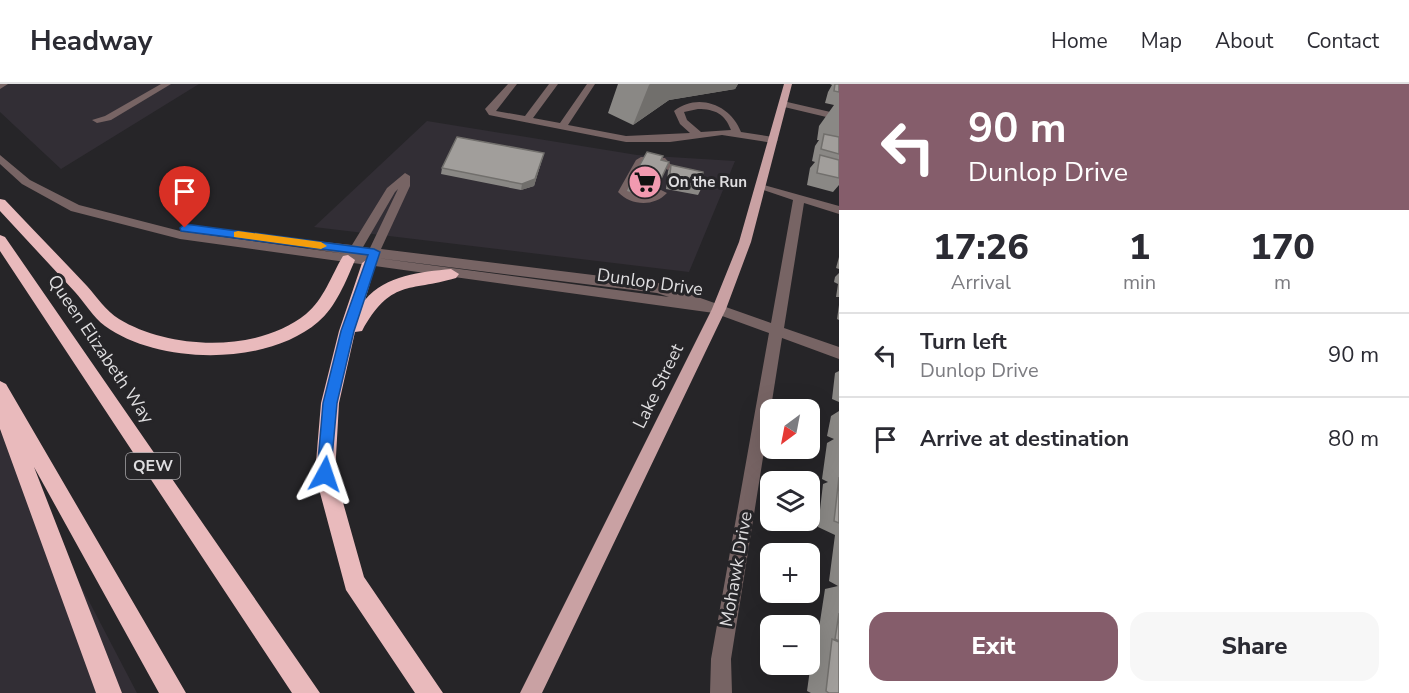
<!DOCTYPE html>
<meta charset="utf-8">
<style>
body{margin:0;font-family:"Nunito Sans",sans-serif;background:#f7f7f7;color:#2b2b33;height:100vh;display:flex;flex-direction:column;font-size:22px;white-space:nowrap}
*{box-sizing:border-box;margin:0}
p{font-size:20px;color:#7c7c81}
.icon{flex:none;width:33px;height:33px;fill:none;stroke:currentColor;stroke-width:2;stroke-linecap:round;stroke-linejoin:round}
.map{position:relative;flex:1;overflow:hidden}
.sheet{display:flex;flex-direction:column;background:#fff;width:570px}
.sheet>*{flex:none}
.guide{background:#855d6b;color:#fff;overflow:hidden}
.needle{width:39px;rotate:212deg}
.controls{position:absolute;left:760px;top:315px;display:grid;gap:12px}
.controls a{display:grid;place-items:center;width:60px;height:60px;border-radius:12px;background:#fff;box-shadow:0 6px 24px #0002;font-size:30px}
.pin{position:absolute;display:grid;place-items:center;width:51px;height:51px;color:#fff;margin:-62px -26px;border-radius:50% 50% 50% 0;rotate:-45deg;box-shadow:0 0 6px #0007}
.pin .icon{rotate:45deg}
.me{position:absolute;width:66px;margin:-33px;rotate:5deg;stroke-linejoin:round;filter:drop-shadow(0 0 4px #0008)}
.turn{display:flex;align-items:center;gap:21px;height:126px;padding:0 30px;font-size:27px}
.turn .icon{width:78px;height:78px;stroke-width:2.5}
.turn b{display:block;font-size:42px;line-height:51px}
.eta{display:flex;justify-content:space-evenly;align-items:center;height:102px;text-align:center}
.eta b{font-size:36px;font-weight:800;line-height:42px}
.action{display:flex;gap:12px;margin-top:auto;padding:12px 30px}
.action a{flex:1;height:69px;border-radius:18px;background:#855d6b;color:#fff;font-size:24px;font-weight:800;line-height:69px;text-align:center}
.action a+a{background:#f7f7f7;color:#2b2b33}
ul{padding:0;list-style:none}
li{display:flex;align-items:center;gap:18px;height:84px;padding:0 30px;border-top:2px solid #e1e1e2}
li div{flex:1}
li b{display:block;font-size:22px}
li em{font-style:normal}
header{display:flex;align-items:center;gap:36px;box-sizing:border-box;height:84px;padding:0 30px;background:#fff;border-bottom:2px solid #e1e1e2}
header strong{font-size:28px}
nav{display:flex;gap:33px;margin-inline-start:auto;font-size:21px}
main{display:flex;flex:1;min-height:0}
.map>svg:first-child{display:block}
.built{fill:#322e35}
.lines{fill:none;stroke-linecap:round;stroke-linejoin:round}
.minor{fill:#776464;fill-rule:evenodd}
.major{fill:#c9a1a3;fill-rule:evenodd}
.highway{fill:#e9babc;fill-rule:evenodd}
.wall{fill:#8a8885}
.shaded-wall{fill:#716f6c}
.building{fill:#a19e9b;stroke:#716f6c;stroke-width:1.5}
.route{fill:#1a73e8;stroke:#114b97;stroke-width:1.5}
.slow{fill:#f59e0b}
.labels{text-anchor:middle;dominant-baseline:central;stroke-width:6;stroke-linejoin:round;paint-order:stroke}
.far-poi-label{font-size:15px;font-weight:bold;fill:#dfdee0;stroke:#262528;text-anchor:start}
.shield{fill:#262528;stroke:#a8a6a9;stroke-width:1.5}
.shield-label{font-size:16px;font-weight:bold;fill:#dfdee0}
.street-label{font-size:18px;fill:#dfdee0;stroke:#262528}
</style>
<header>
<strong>Headway</strong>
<nav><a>Home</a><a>Map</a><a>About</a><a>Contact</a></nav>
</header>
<main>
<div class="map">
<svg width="839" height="609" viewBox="0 0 839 609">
<rect width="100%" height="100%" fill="#262528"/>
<path class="built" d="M0,0H199L61,85L0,28Z
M427,37L637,71L735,77L689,188L314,143Z
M0,347L137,609H0Z"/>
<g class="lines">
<path class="minor" d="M0,0H8L0,5Z
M161,0H171L111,36L97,39L92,36L105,32Z
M508,0H517L496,27L525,32L549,0H558L533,34L560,39L587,0H595L568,41L626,52L690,49L680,40L674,27C698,8 731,21 741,48L773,53L778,56L773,59L722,51L670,58H626L489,31L485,25ZM698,25C715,25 725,30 731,46L701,48L687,36L684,28Z
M783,17L839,30V36L780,22V18Z
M0,71L30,96L79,121L180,147L346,170L307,164L301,160L307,156L352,161L387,104L405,89L410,92V102L381,165L658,199L771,239L793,116L755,103L760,100L839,122V130L804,119L784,244L839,263V275L782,254L731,575L732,609H710L711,575L769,249L714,229L180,155L71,127L22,100L0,80ZM398,105L370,164L363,163L395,108ZM377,174L657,209L669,213Z
M641,73L665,74L673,83L668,86L658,79H645L630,107L642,112L661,106L667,109C654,123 631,122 618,108L636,76Z"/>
<path class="major" d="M784,0H792L751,158L726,225L542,609H520L712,225L739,158Z"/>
<path class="highway" d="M0,115L5,116C32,145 60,173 87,202C97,213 106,227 119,235C170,266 258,269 306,230C324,215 331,192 343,172L348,171L355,176C346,197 336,223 318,238C267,282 159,281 105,242C93,233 85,219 75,208C50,181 25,154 0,127Z
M0,151L5,153L320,609H292L0,167Z
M369,174L376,179L365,216C386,191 421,188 451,185L459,190L456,194C408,208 391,195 362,247L355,248L339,319L335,390L364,493L443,609H415L346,506L315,390L321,319L339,247L362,179Z
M0,297L6,300L186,609H159L34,383L122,609H96L0,345Z"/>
</g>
<path class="wall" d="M618,0H738L735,5L669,16L633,41L608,29Z
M830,0H839V101L833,108L807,101L810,84L815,78L812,77L815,62L819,56H817L819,42L834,21L825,19L828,8L832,1Z
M544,69L534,102L521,106L441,90L442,84Z
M661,76L669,78L653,111L648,110L646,113L627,107L632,95Z
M671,81L701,105L698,111L666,105L668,87Z
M839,173V185L836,184Z
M839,189V213H836L838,200L834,198L835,193Z
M839,221V236L837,235Z
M839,287V318L832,315L835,289Z
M839,327V609H811L807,607L814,557H817L825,505L838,502L829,497L835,451L818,443L823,400L828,398L822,395L827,359L834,355L827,352L831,332Z"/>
<path class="shaded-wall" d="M650,0H738L735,5L669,16L633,41L649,1Z
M544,69L534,102L521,106L522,100Z"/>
<path class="building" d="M835,0H839V8L834,7Z
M824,50L839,53V70L821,65Z
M457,53L544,69L535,95L522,100L442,84Z
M647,68L663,72L661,76L669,78L659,99L654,97L652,101L632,95Z
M820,71L839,76V94L817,89Z
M671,81L703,88L701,105L669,98Z
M839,393V439L834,437Z
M839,529V557L835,555Z
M832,555L839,558V609H829L826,607Z"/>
<path class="route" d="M185,140L374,165L380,168L354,247L337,319L330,396L325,398L319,396L317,390L323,319L341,247L368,171L181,147L180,144Z"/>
<path class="slow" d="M238,147L321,158L327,162L321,165L234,153V148Z"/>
<defs>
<g id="supermarket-disc" transform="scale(1.725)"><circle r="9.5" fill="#f29ab0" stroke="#262528"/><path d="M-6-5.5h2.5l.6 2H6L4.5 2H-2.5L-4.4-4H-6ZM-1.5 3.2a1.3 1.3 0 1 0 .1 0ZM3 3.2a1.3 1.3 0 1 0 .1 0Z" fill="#111"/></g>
</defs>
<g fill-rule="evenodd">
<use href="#supermarket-disc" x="645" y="98"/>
</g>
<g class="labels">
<g class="far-poi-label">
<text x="668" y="98">On the Run</text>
</g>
<rect class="shield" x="126" y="369" width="54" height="26" rx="4.5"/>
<g class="shield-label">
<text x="153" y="382">QEW</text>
</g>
<g class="street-label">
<text transform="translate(650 198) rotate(8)">Dunlop Drive</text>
<text transform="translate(101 265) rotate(56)">Queen Elizabeth Way</text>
<text transform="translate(658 302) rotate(-64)">Lake Street</text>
<text transform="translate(736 485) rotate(-80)">Mohawk Drive</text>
</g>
</g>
</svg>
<div class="controls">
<a><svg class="needle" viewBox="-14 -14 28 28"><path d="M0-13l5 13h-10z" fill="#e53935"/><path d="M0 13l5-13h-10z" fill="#7c7c81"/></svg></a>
<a><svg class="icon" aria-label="layers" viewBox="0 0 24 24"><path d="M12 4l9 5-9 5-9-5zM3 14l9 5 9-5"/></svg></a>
<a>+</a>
<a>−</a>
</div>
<div class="pin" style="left:185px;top:144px;background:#d93025"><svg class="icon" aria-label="arrive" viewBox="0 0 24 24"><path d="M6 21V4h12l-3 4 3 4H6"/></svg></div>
<svg class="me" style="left:325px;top:390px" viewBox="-20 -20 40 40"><path d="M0-17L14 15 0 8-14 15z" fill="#1a73e8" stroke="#fff" stroke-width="4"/></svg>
</div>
<section class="sheet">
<div class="guide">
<div class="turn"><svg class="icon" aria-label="left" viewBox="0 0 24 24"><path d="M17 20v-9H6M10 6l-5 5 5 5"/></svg><div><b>90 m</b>Dunlop Drive</div></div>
</div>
<div class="eta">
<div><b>17:26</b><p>Arrival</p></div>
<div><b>1</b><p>min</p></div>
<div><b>170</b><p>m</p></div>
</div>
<ul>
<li><svg class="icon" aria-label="left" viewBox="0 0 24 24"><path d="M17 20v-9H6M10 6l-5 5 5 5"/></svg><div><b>Turn left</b><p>Dunlop Drive</p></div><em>90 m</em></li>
<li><svg class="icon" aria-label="arrive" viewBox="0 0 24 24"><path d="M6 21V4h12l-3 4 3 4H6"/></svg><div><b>Arrive at destination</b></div><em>80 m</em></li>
</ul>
<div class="action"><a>Exit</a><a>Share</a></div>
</section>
</main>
